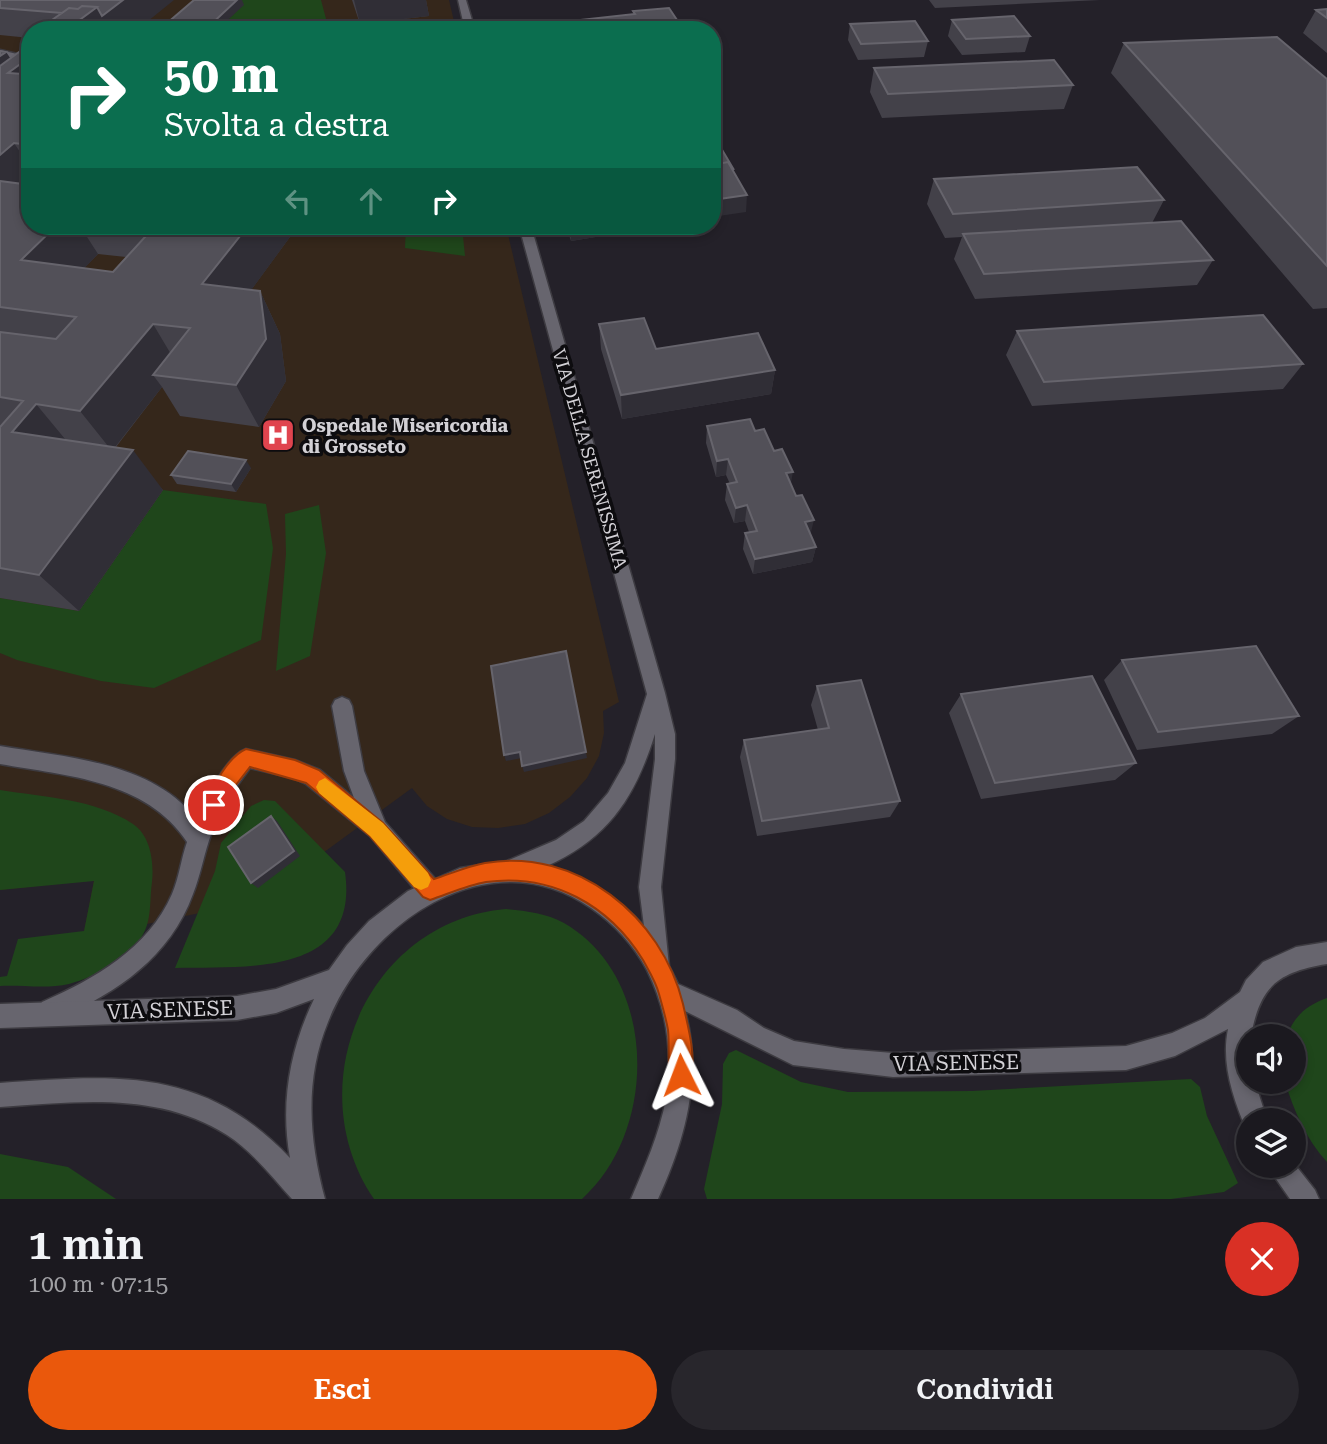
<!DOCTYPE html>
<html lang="it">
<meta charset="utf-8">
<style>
body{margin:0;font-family:"Roboto Serif",serif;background:#28262c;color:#f1f3f6;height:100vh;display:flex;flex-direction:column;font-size:26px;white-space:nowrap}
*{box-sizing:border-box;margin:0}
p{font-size:23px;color:#a0a0a4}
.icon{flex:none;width:38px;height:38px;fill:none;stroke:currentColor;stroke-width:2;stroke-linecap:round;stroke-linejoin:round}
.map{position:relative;height:1199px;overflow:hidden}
.sheet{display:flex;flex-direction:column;background:#1b191f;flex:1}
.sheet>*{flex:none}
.guide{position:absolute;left:21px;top:21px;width:700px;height:214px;border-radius:28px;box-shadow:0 4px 10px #0003,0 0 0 2px #39383d;background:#0b6e4f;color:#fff;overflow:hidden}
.buttons{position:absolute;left:1236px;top:1024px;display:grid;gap:14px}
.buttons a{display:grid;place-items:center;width:70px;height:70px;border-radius:50%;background:#1b191f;box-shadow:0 4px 10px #0003,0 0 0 2px #39383d;font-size:35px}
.pin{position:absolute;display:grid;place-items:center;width:60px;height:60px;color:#fff;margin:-30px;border:4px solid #fff;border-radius:50%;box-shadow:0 2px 7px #0007}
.me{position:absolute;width:77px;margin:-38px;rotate:357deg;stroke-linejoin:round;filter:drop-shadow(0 0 5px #0008)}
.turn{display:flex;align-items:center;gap:24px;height:147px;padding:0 28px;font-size:32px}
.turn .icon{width:91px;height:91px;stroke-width:2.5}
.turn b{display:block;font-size:49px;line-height:60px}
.lanes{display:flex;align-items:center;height:66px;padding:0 28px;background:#0003;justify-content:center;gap:35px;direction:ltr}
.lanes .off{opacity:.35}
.round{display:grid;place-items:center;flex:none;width:74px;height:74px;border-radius:37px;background:#28262c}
.overview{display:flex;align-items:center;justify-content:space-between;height:119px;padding:0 28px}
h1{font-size:42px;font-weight:600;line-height:52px}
.action{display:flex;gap:14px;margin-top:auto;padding:14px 28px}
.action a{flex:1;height:80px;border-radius:42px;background:#ea580c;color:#fff;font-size:28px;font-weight:600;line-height:80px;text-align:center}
.action a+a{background:#28262c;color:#f1f3f6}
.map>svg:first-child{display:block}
.medical{fill:#35271b}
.green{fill:#1f461b}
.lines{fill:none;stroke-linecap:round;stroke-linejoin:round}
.lane-casing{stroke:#3d3b41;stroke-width:3}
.secondary-casing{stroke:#3d3b41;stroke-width:3}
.lane{fill:#67656e;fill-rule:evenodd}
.secondary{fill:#67656e;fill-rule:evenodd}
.wall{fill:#434149;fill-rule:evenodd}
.shaded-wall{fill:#302e36}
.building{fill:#525058;stroke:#66646c;stroke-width:2}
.route{fill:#ea580c;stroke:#983908;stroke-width:2}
.slow{fill:#f59e0b}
.labels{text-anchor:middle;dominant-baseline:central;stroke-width:7;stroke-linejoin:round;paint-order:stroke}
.poi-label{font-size:18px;font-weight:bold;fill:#d3d1d6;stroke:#0d0c0f;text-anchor:start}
.street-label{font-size:18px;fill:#d3d1d6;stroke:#0d0c0f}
.near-street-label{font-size:21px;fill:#d3d1d6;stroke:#0d0c0f}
</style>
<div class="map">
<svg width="1327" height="1199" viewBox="0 0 1327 1199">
<rect width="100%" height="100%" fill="#242129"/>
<path class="medical" d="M0,0H449L456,30H30V226H506L619,702L603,711L604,733L599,756L587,778L570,797L549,813L525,824L498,828L472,827L447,819L427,806L412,788L257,901L147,924L84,932L94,880L0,890Z"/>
<path class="green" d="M239,0H321L329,30H217L243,5Z
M406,226H462L465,256L405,248Z
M163,490L266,504L273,548L261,640L154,688L101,681L17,660L0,653V598L79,611Z
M319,505L326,553L310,656L276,671L286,554L285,514Z
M0,790C43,797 96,799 133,824C151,836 154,863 152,882C150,896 151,912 147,925C138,955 98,976 69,984C48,989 22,985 0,986V977L7,976L18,939L84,931L94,881L0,890Z
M264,800L275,801L345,872C360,978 244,966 175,968L215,871L221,843L251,806Z
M506,909C526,911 546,913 564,923C658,977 659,1130 582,1199H374C297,1086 367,921 506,909Z
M1327,998V1162C1306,1139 1294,1111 1285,1082H1293V1036H1287C1294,1016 1307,1005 1327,998Z
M736,1050L801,1082L848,1092L972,1091L1191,1079L1200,1087L1207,1116L1238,1183L1224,1192L1171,1199H707L704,1189L722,1104L723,1064L729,1053Z
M0,1154L68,1167L116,1199H0Z"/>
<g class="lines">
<g class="lane-casing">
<path id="lane" d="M0,50L30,57V63L0,56Z
M342,697L349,700L352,706L364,771L385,822L438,882L441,890L438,898L430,901L422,898L370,836L306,784L293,778L250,768C235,788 220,809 212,832C204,853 201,874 193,894C169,960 112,996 50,1022L42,1018L38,1010L42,1002C94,979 148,949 172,894C179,878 181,859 187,842C146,780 67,776 0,764V746C65,757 153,762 196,819C205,800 226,756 246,749L295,760L320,770L354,798L344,771L332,706L335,700Z"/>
</g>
<g class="secondary-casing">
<path id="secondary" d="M458,0H466L475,30H465Z
M519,226H531L665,693L675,734V759L661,887L669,966L678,984L737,1010L764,1028L794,1041L844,1049L893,1053L1126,1046L1172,1033L1205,1018L1240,992L1246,980L1263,962L1296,947L1327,942V964C1278,972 1260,986 1251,1036H1248V1082H1255L1267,1120H1248L1246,1129C1233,1098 1221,1063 1228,1029L1175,1056L1126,1070L893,1077L793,1065L685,1011C703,1076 685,1140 658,1199H631C645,1166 659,1135 666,1099C673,1055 667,1010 647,970C633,944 614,924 591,908C489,837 367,923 328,1022C304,1080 309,1140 325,1199H292C272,1177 252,1151 227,1135C158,1091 77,1102 0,1107V1083C115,1075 203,1066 290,1158C280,1103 290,1049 314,999L276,1013L237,1020L0,1028V1004L237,996L276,989L329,970L347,945L369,921L408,891L460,868L507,861L556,840L584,821L608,793L625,763L647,694ZM655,734V759L639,887L644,926C616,895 586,880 547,866C609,838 635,797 655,734Z
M1293,1162L1315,1190L1319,1199H1290L1267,1166H1293Z"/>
</g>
<use href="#lane" class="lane"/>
<use href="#secondary" class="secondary"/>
</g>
<path class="wall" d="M0,0L137,30H30V38L0,35Z
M352,0H426L429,16L360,24Z
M929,0H1100L935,8Z
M1327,9V53L1303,33L1316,10Z
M952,20L1030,36L1025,52L962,55L948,36Z
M850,24L928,41L924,57L858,60L848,40Z
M1124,43L1327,79V308L1313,309L1111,73Z
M30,44V226H298L251,290L260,291L280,334L286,381L259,427L180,416L162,387L116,447L163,490L79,611L0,598V51L6,52L10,58ZM98,254L126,257L113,272L84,268Z
M874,68L1073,85L1064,109L882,118L870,92Z
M934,179L1164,200L1152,223L1213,260L1197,285L975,299L954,259L962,237L945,238L927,204Z
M566,226H614V234L571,241Z
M599,324L656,349L775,370L771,394L622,419L601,349Z
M1017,331L1303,364L1283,389L1032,406L1006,355Z
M707,426L755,431L774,451L790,484L816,547L812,562L753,574L743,549L745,533L749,532L745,521L734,523L725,500L727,484H730L726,475L716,477L706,443Z
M251,468L236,492L177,484L171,475Z
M1122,660L1299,716L1272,734L1137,750L1104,680Z
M817,686L900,801L890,817L757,836L740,757L744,740L818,730L811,705Z
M961,694L1136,763L1115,780L981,799L949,713Z"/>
<path class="shaded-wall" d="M123,0H174L137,30H66L97,7Z
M237,0H242L244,5L217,30H205Z
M354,0H426L429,16L360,24Z
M679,23V30H663V25Z
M640,27V30H618Z
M6,52L16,67L30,57V109L0,111V56Z
M719,127L718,144L712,145V128Z
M14,143L30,167V195L0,218V155Z
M747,195L746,212L712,217V200Z
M56,226H80L98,254L51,303L21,260Z
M248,226H298L225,326L202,284Z
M570,226H614V234L571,241Z
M627,226H667L627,232Z
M260,291L280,334L286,381L259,427L236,385Z
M153,324L178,366L153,375L162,387L112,451L80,411Z
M775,370L771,394L622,419L621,395Z
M36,404L70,445L12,432Z
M133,450L163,490L79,611L39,575Z
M728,459L726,475L716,477L717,461Z
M246,460L251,468L236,492L231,484Z
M793,472L790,488L786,473Z
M747,505L745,521L734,523L736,508Z
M814,520L810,536L805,522Z
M816,547L812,562L753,574L755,559Z
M520,752L522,758L506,761L504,755Z
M586,752L587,758L524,772L522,766Z
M271,816L277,821L300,856L258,888L251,883Z"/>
<path class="building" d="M0,0H123L102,16L97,7L82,6L78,9L69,8L62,13L0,8Z
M194,0H237L205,30H159Z
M82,6L97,7L66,30H49L62,21L52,20L69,8L78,9Z
M669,8L679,23L663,25L666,30H642L640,27L618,30H518L516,27L635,14L633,11Z
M1327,9V18L1316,10Z
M1014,16L1030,36L966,39L952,20Z
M915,21L928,41L861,44L850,24Z
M378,25L379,30H334Z
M1277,37L1327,79V266L1124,43Z
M30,44V57L8,73L23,74L30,69V145L14,143L0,155V66Z
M0,51L6,52L0,56Z
M1054,60L1073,85L888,94L874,68Z
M712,115L719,127L712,128Z
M721,148L734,170L728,162L712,165V149Z
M728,162L747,195L712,200V165Z
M1137,167L1164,200L953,214L934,179Z
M0,181L30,185V226H56L21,260L113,272L155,226H248L202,284L260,291L266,339L236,385L153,375L190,328L153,324L80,411L36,404L12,432L133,450L39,575L0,568V427L23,401L0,397V332L56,339L76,317L0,307Z
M1181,221L1213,260L984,274L963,234Z
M1263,315L1303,364L1044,382L1017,331Z
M644,318L656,349L758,333L775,370L621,395L599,324Z
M750,419L755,431L764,429L774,451L782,449L793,472L786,473L796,496L802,495L814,520L805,522L816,547L755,559L745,533L757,531L747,505L736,508L727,484L737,482L728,459L717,461L707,426Z
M188,451L246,460L231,484L171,475Z
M1256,646L1299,716L1158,732L1122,660Z
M566,651L586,752L522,766L520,752L504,755L491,666Z
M1092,676L1136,763L995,783L961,694Z
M861,680L900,801L762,821L744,740L829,728L817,686Z
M271,816L294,851L251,883L228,847Z"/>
<path class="route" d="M246,749L295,760L319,770L383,823L434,879C450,874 468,866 485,863C577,847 662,917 683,1004C688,1027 698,1060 689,1083L681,1086L673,1083C666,1066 670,1048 668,1030C666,1018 662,1005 659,994C656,982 649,971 643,960C609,905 552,873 486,882C468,885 448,894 430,900L423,897L370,836L306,783L250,767L229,794L221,811L214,814L208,811L205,805C213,787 227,757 246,749Z"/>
<path class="slow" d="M325,778L383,823L428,873L431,880L428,887L421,890L414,887L370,836L319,793L316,787L319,781Z"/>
<defs>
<g id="hospital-square" transform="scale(1.75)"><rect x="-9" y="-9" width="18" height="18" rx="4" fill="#e0444e" stroke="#0d0c0f"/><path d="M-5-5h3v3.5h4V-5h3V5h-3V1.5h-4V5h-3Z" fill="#fff"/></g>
</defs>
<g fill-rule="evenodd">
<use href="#hospital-square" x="278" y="435"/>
</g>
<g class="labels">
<g class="poi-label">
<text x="302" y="425">Ospedale Misericordia<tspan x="302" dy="21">di Grosseto</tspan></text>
</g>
<g class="street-label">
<text transform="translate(590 459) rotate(74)">VIA DELLA SERENISSIMA</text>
</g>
<g class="near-street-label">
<text transform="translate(170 1010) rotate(-2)">VIA SENESE</text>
<text transform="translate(956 1063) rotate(-1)">VIA SENESE</text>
</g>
</g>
</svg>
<div class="buttons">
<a><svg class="icon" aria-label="sound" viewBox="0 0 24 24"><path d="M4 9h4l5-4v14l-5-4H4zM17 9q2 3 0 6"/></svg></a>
<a><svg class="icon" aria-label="layers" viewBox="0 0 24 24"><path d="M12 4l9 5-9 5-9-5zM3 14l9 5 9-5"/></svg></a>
</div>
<div class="pin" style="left:214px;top:805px;background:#d93025"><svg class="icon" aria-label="arrive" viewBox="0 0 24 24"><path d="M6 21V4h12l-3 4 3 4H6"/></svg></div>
<svg class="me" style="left:681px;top:1075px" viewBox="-20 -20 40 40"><path d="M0-17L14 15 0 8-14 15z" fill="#ea580c" stroke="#fff" stroke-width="4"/></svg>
<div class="guide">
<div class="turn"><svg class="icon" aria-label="right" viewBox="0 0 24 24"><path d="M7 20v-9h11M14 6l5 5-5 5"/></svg><div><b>50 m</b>Svolta a destra</div></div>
<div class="lanes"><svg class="icon off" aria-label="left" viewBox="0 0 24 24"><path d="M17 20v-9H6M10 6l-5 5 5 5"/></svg><svg class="icon off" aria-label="ahead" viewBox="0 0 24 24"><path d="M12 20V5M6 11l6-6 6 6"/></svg><svg class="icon" aria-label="right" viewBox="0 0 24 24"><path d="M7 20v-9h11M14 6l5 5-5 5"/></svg></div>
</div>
</div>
<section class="sheet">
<div class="overview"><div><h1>1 min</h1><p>100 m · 07:15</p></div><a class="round" style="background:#d93025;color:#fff"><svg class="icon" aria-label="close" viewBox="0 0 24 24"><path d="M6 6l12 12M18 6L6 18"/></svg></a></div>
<div class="action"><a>Esci</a><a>Condividi</a></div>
</section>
